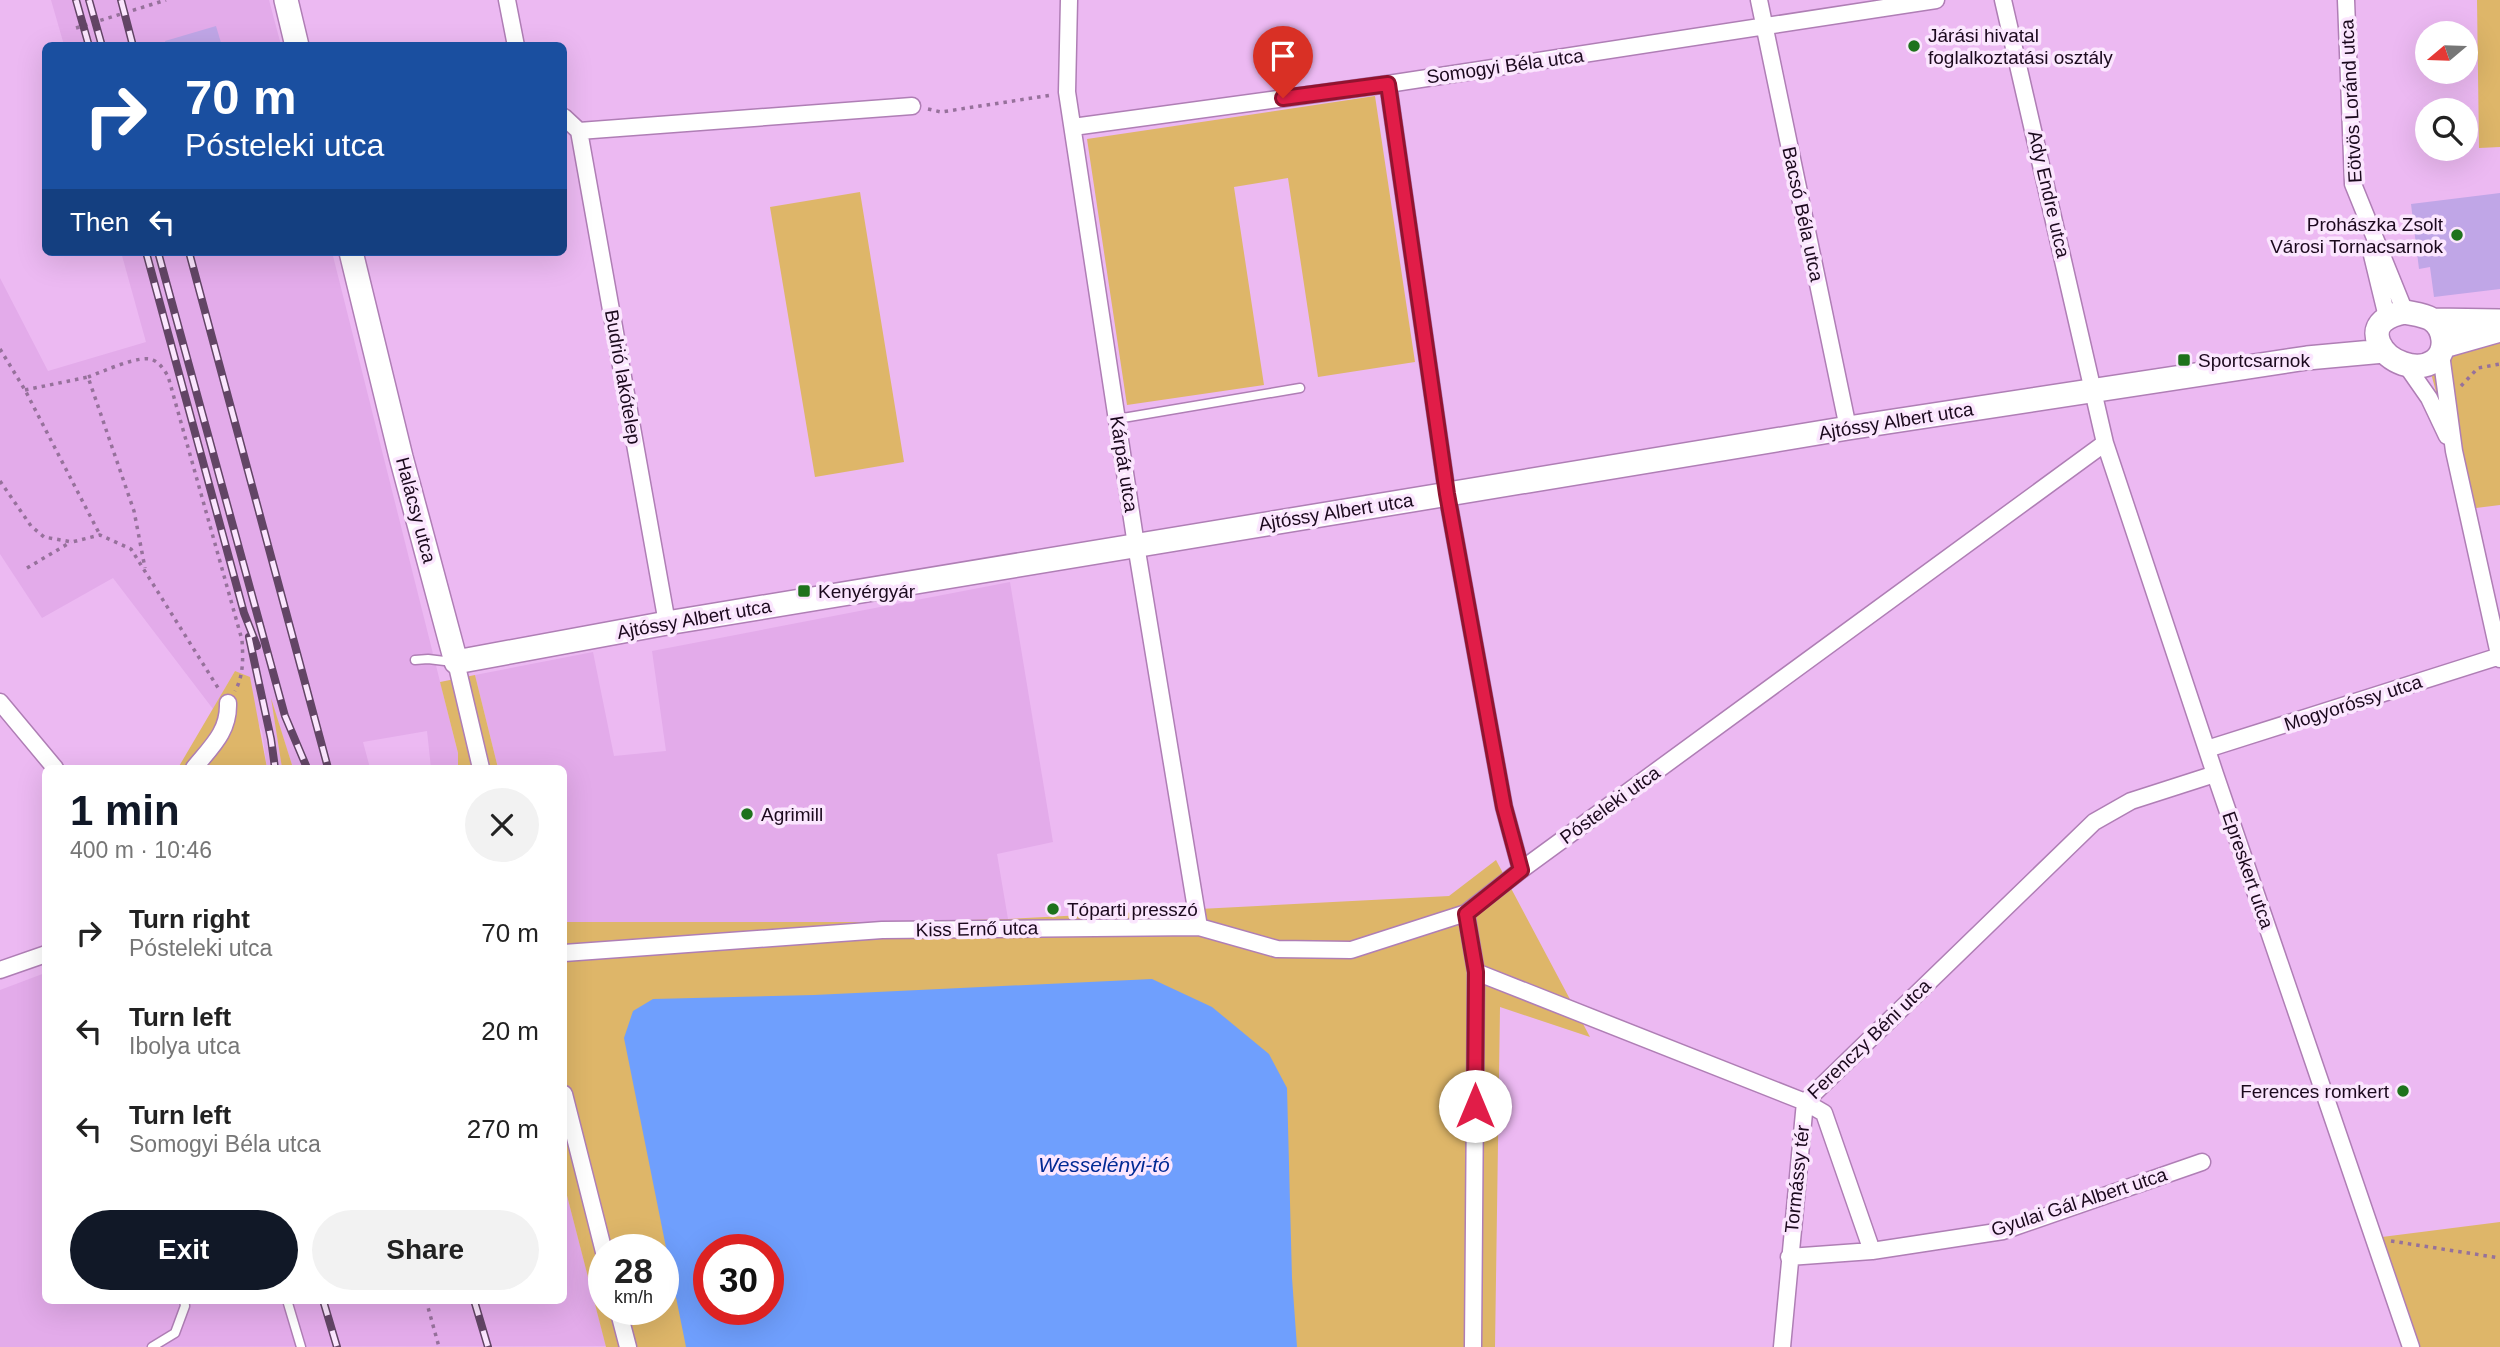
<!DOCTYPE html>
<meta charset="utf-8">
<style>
body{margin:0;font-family:Arial,sans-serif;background:#f2f2f2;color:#222;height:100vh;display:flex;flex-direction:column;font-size:26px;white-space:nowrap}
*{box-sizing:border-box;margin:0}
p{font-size:23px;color:#767676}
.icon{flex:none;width:38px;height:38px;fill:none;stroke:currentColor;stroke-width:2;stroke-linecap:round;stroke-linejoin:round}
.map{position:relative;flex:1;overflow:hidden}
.details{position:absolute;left:42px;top:765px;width:525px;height:539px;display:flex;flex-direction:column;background:#fff;border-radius:10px;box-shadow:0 7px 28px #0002}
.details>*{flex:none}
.banner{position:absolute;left:42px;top:42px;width:525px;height:214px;border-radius:10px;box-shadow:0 7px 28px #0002;background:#1a4fa0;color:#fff;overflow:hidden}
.needle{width:46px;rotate:251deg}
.controls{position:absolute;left:2415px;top:21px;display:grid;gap:14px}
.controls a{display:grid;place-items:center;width:63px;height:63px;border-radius:50%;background:#fff;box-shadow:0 7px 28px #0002;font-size:35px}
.speed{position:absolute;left:588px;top:1234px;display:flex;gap:14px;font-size:35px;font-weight:700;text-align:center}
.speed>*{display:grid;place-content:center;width:91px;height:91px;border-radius:50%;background:#fff;box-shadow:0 7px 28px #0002;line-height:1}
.speed small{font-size:18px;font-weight:400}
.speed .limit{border:10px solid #d22;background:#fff;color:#111}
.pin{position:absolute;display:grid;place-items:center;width:60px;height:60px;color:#fff;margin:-72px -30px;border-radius:50% 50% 50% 0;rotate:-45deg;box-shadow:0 0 7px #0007}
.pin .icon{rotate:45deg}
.me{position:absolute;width:77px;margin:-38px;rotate:0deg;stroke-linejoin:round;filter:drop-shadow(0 0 5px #0008)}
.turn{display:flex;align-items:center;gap:24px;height:147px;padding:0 28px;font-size:32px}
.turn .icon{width:91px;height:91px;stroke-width:2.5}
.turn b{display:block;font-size:49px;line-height:60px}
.then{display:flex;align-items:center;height:66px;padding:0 28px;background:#0003;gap:14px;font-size:26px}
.round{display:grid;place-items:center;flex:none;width:74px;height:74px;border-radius:37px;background:#f2f2f2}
.head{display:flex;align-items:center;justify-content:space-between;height:119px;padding:0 28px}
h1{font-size:42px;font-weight:600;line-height:52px;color:#111827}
.action{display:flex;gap:14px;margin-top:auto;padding:14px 28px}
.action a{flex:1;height:80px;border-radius:42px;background:#111827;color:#fff;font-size:28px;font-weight:600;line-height:80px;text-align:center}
.action a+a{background:#f2f2f2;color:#222}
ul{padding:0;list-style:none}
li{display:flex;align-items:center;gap:21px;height:98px;padding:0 28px}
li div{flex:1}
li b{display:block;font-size:26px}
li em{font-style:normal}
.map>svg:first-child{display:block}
.built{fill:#e3abea}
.green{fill:#deb669;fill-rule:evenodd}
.water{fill:#6f9ffd;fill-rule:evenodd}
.building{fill:#c0a6e7}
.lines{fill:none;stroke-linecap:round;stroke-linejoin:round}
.service-casing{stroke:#af7eb5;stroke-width:11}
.minor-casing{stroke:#af7eb5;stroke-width:19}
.secondary-casing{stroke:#af7eb5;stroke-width:26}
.path{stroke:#96719b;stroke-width:3.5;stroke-dasharray:3.5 5;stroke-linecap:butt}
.service{stroke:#fff;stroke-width:8}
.minor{stroke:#fff;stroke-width:16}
.secondary{stroke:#fff;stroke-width:23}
.rail-casing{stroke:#624565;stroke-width:8}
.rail{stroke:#fbe6fe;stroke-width:5;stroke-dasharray:16;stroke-linecap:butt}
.route-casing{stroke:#92132f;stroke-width:18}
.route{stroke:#e11d48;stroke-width:12}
.poi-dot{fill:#1e721c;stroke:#fbe6fe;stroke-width:2.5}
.labels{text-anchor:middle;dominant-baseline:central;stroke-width:7;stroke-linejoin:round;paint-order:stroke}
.poi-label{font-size:19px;fill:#1b091d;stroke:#fbe6fe;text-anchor:start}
.street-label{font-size:19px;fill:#1b091d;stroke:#fbe6fe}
.water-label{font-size:21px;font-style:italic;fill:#002994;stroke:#fbe6fe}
</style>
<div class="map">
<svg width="2500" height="1347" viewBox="0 0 2500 1347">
<rect width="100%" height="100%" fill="#ecb9f2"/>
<path class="built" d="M51,0H269L281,45H64Z
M121,252H332L458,753V768H431L427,731L363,742L370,768H293L273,706L282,768H267L262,732L235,671L213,709L113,578L42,618L0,554V278L48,371L146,342Z
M1010,582L1053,842L997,854L1008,919L891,922H564V768H498L475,675L593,652L614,756L666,751L652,651Z
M45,973L46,1300H564V1184L606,1346L0,1347V990Z"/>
<path class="green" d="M2477,0H2500V147L2479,148Z
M1375,96L1415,362L1318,377L1288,178L1234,187L1264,385L1127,405L1087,139Z
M860,192L904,462L815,477L770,207Z
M2500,339V505L2468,509L2429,366L2451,346Z
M235,671L250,677L267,768H178Z
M475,675L498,768H458V753L440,682Z
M271,698L293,768H282Z
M1496,860L1590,1037L1500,1007L1495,1347H606L564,1184V922H891L1008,919L1449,896ZM604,1250H663V1309H604ZM709,1250H768V1309H709Z
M2500,1222V1347H2411L2374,1238Z"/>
<path class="water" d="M1152,979L1212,1007L1269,1054L1287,1088L1292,1278L1297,1347H686L624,1038L633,1011L653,999L814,995ZM709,1250H768V1309H709Z"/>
<path class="building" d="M216,26L222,46H166L165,41Z
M2500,193V289L2434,297L2430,267L2419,269L2411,204Z"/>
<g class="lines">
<g class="service-casing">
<path id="service" d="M1117,419L1300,388
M415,660L428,659L453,662
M287,1300L301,1347
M152,1347L175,1333L185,1306L184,1300"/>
</g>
<g class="minor-casing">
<path id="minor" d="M507,0L516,46
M1069,0L1067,92L1136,545L1199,927
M1759,0L1848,428
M2003,0L2105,443L2215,774L2411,1347
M2346,0L2353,184L2405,312
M1388,84L1447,494L1504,807L1521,870
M564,117L579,131L667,623
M1073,127L1388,84L1936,0
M579,131L912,106
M2371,251L2387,317
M2441,354L2454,451L2500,659
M2406,365L2429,398L2447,436
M456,662L481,768
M0,702L55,768
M2207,749L2500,656
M194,768C211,747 229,732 228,703
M1466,913L1476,972L1473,1347
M564,953L882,930L1199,927L1277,949L1351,950L1466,913L1521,870L2105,443
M0,970L46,954
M1476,972L1805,1102L1824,1113L1872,1251
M564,1094L604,1252
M1805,1102L2094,822L2131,801L2215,774
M1789,1257L1872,1251L2003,1231L2202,1162
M618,1309L628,1347
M1782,1347L1805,1102"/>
</g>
<g class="secondary-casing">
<path id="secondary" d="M286,0L297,46
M351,252L401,457L456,662L667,623L1848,428L2307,358L2384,351
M2405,312C2414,314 2424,315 2431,319C2445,328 2448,351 2434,361C2417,373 2387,362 2379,343C2371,323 2389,315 2405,312Z
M2433,320L2500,321
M2444,346L2500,330"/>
</g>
<path class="path" d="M76,28L166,0
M928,109L941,112L1052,95
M0,349L25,390L100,535
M88,377C102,372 140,354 153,360C160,363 164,370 168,376L242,640C243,657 244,675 235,691
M2461,386L2478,368L2500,364
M25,390L88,377L134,511L145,568
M0,481L31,526L44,537L72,542L100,535L131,549L220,691
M27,568L71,542
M2391,1241L2500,1258
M426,1300L439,1347"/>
<use href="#service" class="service"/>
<use href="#minor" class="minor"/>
<use href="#secondary" class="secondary"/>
<g class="rail-casing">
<path id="rail" d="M76,0L89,46
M89,0L102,46
M121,0L133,46
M146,252L244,613L257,646
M158,252L285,716L307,768
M189,252L328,768
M249,637L271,739L275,768
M323,1300L337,1347
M474,1300L488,1347"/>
</g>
<use href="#rail" class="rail"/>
</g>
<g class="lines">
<g class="route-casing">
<path id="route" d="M1283,98L1388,84L1447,494L1504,807L1521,870L1466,914L1476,972L1475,1106"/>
</g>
<use href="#route" class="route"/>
</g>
<g class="poi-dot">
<circle cx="1914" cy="46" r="7"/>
<circle cx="2457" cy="235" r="7"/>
<rect x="2177" y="353" width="14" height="14" rx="3.5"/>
<rect x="797" y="584" width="14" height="14" rx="3.5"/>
<circle cx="747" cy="814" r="7"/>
<circle cx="1053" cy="909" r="7"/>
<circle cx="2403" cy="1091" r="7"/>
</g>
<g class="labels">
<g class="poi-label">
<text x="1928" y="35">Járási hivatal<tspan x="1928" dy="22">foglalkoztatási osztály</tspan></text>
<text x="2443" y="224" text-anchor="end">Prohászka Zsolt<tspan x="2443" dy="22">Városi Tornacsarnok</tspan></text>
<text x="2198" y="360">Sportcsarnok</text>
<text x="818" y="591">Kenyérgyár</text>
<text x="761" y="814">Agrimill</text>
<text x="1067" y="909">Tóparti presszó</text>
<text x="2389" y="1091" text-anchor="end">Ferences romkert</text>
</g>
<g class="street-label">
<text transform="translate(1505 66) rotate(-8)">Somogyi Béla utca</text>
<text transform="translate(2351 101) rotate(-93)">Eötvös Loránd utca</text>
<text transform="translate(2049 194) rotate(77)">Ady Endre utca</text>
<text transform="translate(1803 214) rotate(78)">Bacsó Béla utca</text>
<text transform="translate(623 377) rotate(80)">Budrió lakótelep</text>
<text transform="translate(1896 421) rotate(-9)">Ajtóssy Albert utca</text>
<text transform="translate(1124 464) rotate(81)">Kárpát utca</text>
<text transform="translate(416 510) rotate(75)">Halácsy utca</text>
<text transform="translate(1336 512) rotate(-9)">Ajtóssy Albert utca</text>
<text transform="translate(694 619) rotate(-10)">Ajtóssy Albert utca</text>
<text transform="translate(2353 703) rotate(-18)">Mogyoróssy utca</text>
<text transform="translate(1610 805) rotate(-36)">Pósteleki utca</text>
<text transform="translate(2248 870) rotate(71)">Epreskert utca</text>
<text transform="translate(977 929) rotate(-1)">Kiss Ernő utca</text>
<text transform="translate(1869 1039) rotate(-44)">Ferenczy Béni utca</text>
<text transform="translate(1797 1179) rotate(-84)">Tormássy tér</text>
<text transform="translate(2079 1202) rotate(-18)">Gyulai Gál Albert utca</text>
</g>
<g class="water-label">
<text x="1104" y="1164">Wesselényi-tó</text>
</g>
</g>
</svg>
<div class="controls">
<a><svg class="needle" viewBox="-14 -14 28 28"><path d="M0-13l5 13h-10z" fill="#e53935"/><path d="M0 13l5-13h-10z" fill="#767676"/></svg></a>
<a><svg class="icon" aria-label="search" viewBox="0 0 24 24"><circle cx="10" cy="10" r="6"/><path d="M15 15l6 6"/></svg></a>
</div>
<div class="speed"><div>28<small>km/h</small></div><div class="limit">30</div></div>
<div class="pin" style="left:1283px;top:98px;background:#d93025"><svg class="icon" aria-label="arrive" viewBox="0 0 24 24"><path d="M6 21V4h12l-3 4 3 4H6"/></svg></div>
<svg class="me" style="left:1475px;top:1106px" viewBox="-20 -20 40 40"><circle r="19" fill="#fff"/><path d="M0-13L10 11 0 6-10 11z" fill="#e11d48"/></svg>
<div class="banner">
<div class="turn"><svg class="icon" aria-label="right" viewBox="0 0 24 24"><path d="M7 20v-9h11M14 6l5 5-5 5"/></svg><div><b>70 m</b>Pósteleki utca</div></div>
<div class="then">Then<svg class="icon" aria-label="left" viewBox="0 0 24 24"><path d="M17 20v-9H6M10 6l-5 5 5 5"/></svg></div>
</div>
<section class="details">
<div class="head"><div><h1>1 min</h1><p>400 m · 10:46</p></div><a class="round"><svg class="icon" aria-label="close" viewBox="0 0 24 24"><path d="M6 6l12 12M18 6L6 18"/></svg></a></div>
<ul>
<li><svg class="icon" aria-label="right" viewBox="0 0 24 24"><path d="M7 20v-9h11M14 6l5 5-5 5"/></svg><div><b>Turn right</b><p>Pósteleki utca</p></div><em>70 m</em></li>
<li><svg class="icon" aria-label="left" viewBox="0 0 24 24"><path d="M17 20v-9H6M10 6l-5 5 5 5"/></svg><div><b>Turn left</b><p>Ibolya utca</p></div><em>20 m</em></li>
<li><svg class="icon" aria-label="left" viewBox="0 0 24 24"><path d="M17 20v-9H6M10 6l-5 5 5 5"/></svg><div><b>Turn left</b><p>Somogyi Béla utca</p></div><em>270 m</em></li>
</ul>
<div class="action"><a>Exit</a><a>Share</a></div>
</section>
</div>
